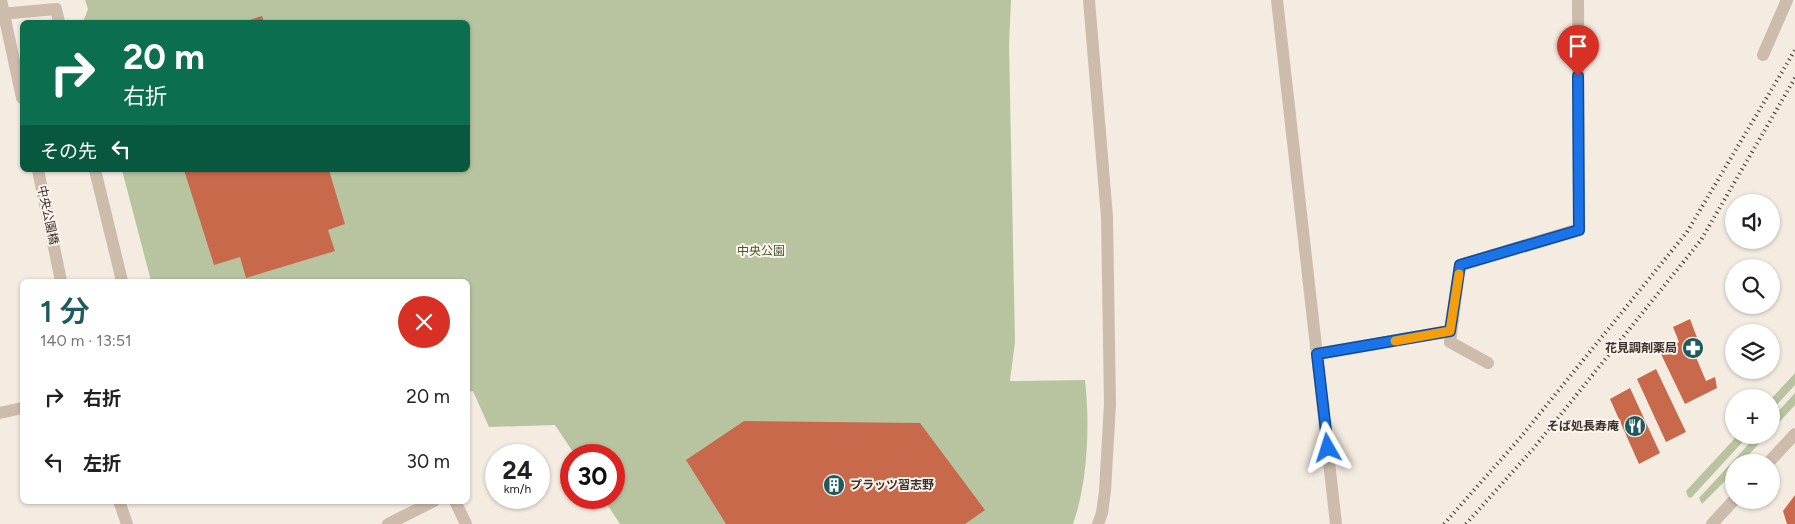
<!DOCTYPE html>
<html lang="ja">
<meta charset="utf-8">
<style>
body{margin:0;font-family:Figtree,"Noto Sans JP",sans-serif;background:#f6f6f6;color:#202124;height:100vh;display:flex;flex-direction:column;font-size:19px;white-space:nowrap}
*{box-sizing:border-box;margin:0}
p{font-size:16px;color:#757577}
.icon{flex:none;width:28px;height:28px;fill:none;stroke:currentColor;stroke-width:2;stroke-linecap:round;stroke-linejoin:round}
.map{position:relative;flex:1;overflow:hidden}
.drawer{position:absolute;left:20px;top:279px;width:450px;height:225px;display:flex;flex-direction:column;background:#fff;border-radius:8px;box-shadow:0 1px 4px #0004}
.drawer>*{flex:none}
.top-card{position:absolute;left:20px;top:20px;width:450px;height:152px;border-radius:8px;box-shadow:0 1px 4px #0004;background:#0b6e4f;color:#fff;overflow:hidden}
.controls{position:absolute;left:1725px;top:194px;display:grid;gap:10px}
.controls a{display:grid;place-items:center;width:55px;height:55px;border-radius:50%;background:#fff;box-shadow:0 1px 4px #0004;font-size:25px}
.speed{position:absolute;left:485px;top:444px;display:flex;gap:10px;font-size:25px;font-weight:700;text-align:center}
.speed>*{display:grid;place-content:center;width:65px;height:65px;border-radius:50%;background:#fff;box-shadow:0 1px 4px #0004;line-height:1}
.speed small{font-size:12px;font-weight:400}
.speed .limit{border:8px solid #d22;background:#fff;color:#111}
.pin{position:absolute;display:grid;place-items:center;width:42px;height:42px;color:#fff;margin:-51px -21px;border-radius:50% 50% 50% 0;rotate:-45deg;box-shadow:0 0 5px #0007}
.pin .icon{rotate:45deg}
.me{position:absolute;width:55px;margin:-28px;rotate:354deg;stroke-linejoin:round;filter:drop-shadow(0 0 4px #0008)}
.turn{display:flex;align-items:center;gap:18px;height:105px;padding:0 20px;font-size:22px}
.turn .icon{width:65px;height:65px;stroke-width:2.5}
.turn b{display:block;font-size:35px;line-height:42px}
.then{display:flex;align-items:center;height:48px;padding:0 20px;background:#0003;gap:10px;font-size:19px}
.round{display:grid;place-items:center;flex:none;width:52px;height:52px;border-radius:26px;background:#f6f6f6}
.overview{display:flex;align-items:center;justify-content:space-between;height:85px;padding:0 20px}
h1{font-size:30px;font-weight:600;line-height:38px;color:#1f5a5e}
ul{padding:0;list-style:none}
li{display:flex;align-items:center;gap:15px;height:65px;padding:0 20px}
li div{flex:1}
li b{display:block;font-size:19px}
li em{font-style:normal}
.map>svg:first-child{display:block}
.green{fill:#b8c4a0}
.building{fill:#c8694b}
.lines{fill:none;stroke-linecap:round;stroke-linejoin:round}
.minor{stroke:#cdbbac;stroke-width:12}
.rail{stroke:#3b302b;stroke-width:4;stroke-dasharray:1 4;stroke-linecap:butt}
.minor-bridge{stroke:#cdbbac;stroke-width:12}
.route-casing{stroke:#114b97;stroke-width:12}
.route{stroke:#1a73e8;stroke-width:9}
.slow{stroke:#f59e0b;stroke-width:9}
.labels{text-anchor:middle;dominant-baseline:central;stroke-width:4;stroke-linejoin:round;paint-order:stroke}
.street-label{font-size:12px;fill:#3b302b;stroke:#fbf5ee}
.park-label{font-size:12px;fill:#4a5a2e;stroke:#fbf5ee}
.poi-label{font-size:12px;font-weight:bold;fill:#3b302b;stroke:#fbf5ee;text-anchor:end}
</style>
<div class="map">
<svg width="1795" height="524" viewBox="0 0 1795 524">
<rect width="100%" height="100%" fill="#f4ebe1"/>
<path class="green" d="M85,0H1011L1009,45L1015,342L1010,381L1085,380C1090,424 1088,482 1073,524H620L603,498H614V455H575L555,425L489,427L473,391L468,392V281H151L122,170H468V22H83L88,9Z
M1795,373V385L1771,411V399Z
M1795,393V405L1771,431V419Z
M1738,435H1749L1691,498L1688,497L1686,491Z
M1757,435H1767L1742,462H1734V472L1702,504L1699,498Z"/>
<path class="building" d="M262,16L264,22H243Z
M184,170H329L345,224L328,230L335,251L246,278L240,257L214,265Z
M1690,319L1702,351L1695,355L1706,381L1715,377L1717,388L1685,404L1660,352L1679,342L1673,327Z
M1656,369L1686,432L1666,442L1637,379Z
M1630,388L1660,453L1639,464L1610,399Z
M744,421L920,423L985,510L965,524H726L686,460Z
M1795,495V524H1787L1783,511Z"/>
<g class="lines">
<path class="minor" d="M1089,0L1107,217L1110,404L1105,491L1102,513L1098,524
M1277,0L1336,524
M0,14L56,9L59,22
M1763,55L1787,0
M38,170L61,281
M95,170L122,281
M1317,354L1450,331
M1488,363L1450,342L1460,265L1579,229L1578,0
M0,413L22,408
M1769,462L1795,434
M119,501L127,524
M455,501L466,524
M388,524L434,501
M1712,524L1734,500"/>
<path class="rail" d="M1444,524L1520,438L1687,232L1795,50
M1466,524L1533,449L1701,240L1795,78"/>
<path class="minor-bridge" d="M1,0L22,98"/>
</g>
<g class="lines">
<g class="route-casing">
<path id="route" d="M1328,448L1317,354L1450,331L1460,265L1579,230L1578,76"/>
</g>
<use href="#route" class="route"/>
<path class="slow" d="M1395,341L1450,331L1459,274"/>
</g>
<defs>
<g id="pharmacy-disc" transform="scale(1.125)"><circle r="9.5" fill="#1f5a5e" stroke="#fbf5ee"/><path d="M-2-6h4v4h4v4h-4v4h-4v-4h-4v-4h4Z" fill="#fff"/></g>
<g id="restaurant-disc" transform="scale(1.125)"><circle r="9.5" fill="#1f5a5e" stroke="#fbf5ee"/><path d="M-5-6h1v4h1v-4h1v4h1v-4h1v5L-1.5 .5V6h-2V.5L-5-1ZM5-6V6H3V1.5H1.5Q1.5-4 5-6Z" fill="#fff"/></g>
<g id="building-disc" transform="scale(1.125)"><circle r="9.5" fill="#1f5a5e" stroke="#fbf5ee"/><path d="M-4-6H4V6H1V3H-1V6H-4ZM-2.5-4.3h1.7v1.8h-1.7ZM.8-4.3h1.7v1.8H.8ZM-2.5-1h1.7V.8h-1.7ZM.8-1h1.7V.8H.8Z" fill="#fff"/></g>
</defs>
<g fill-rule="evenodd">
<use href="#pharmacy-disc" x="1693" y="348"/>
<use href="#restaurant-disc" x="1635" y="426"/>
<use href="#building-disc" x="834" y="485"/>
</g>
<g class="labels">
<g class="street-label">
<text transform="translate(48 215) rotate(78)">中央公園橋</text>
</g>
<g class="park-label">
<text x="761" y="251">中央公園</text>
</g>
<g class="poi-label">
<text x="1677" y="348">花見調剤薬局</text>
<text x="1619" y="426">そば処長寿庵</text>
<text x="850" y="485" text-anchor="start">プラッツ習志野</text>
</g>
</g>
</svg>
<div class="controls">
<a><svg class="icon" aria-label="sound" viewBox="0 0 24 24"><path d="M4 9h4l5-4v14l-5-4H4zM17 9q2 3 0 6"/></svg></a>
<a><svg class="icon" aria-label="search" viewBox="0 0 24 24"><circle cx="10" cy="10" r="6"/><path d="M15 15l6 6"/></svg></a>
<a><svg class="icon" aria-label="layers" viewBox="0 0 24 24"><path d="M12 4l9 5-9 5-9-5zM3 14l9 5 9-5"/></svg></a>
<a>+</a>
<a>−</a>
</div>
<div class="speed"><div>24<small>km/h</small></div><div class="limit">30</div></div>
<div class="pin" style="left:1578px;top:76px;background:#d93025"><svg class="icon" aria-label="arrive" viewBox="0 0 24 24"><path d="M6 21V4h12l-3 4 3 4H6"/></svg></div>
<svg class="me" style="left:1328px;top:448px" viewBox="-20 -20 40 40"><path d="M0-17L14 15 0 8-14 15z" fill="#1a73e8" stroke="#fff" stroke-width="4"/></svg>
<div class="top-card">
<div class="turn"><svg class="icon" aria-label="right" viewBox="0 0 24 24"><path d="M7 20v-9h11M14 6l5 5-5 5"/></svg><div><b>20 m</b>右折</div></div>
<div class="then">その先<svg class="icon" aria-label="left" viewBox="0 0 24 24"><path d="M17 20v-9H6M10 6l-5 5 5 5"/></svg></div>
</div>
<section class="drawer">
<div class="overview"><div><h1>1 分</h1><p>140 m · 13:51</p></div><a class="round" style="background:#d93025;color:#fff"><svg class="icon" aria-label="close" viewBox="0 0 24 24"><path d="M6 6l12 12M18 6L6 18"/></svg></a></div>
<ul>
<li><svg class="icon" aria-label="right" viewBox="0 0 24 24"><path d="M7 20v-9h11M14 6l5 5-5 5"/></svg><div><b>右折</b></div><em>20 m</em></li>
<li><svg class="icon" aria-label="left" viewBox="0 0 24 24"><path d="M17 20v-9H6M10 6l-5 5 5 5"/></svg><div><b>左折</b></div><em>30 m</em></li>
</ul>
</section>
</div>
